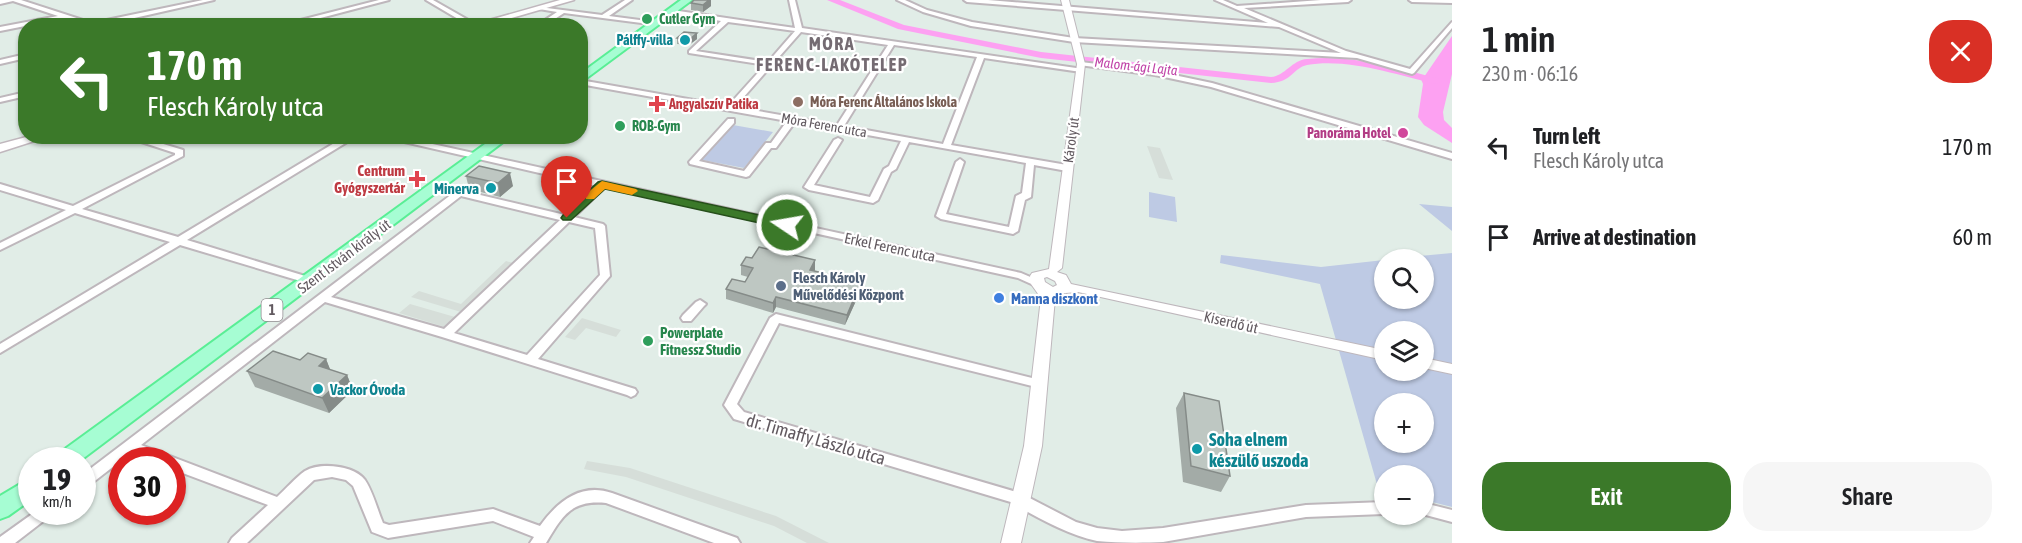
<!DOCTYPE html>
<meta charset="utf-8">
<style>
body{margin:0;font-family:"Asap Condensed",sans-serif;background:#f6f6f6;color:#202124;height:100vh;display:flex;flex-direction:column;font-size:22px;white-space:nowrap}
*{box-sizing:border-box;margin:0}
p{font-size:20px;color:#757577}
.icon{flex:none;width:33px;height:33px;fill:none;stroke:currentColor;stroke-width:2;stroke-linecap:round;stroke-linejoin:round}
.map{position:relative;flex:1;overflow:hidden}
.drawer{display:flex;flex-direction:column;background:#fff;width:570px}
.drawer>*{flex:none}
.guide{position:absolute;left:18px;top:18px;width:570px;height:126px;border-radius:24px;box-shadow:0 2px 4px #0004;background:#3b7929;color:#fff;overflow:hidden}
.fabs{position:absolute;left:1374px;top:249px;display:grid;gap:12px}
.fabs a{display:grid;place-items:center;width:60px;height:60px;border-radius:50%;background:#fff;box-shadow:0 2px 4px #0004;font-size:30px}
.speed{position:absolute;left:18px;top:447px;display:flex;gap:12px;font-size:30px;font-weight:700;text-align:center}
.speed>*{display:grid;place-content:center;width:78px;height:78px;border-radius:50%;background:#fff;box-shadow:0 2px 4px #0004;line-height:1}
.speed small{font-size:15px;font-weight:400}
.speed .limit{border:9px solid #d22;background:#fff;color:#111}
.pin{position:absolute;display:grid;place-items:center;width:51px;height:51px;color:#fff;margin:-62px -26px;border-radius:50% 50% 50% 0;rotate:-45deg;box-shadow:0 0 6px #0007}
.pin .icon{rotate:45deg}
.me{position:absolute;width:66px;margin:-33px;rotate:282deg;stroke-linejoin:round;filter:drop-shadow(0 0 4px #0008)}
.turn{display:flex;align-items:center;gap:21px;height:126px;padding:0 30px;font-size:27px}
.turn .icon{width:78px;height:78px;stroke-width:2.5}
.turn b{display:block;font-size:42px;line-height:51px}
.round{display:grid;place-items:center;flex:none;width:63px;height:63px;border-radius:24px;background:#f6f6f6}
.overview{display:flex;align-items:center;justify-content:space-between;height:102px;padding:0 30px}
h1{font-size:36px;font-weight:600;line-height:45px}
.button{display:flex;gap:12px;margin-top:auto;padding:12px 30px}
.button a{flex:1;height:69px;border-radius:24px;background:#3b7929;color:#fff;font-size:24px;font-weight:600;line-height:69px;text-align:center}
.button a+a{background:#f6f6f6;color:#202124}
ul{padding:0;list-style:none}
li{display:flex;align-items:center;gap:18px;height:90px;padding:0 30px}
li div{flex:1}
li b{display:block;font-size:22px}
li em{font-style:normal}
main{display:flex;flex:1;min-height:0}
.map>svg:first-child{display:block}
.industrial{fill:#d6ded9}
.green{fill:#becae4;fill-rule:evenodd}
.water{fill:#fda1f2}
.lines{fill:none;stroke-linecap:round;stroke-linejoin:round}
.river{fill:#fda1f2;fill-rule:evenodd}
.minor-casing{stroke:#beb7bc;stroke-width:4}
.tertiary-casing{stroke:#beb7bc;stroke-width:2}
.secondary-casing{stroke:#c0b7bd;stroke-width:3}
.primary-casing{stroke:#59ee95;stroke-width:4}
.minor{fill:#fff;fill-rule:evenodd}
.tertiary{fill:#fff;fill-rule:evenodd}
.secondary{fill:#fff;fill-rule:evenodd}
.primary{fill:#a6fdd3;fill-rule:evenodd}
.wall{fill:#a3aba7}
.shaded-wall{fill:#858b88}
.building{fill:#bec7c2;stroke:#858b88;stroke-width:1.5}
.route{fill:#3b7929;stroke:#264f1b;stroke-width:1.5}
.slow{fill:#f59e0b}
.leisure-dot{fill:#2e9e5b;stroke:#fff;stroke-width:2}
.culture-dot{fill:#0f9aa8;stroke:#fff;stroke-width:2}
.education-dot{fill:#8d6e63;stroke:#fff;stroke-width:2}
.health-dot{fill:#e0444e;stroke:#fff;stroke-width:2}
.hotel-dot{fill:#d1479c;stroke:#fff;stroke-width:2}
.service-dot{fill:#5c6f8a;stroke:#fff;stroke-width:2}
.shop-dot{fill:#3f7fe0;stroke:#fff;stroke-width:2}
.labels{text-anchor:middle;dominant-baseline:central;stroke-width:4.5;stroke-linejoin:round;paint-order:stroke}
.far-leisure-label{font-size:14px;font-weight:bold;fill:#27864d;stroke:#fff;text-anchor:start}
.far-culture-label{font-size:14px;font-weight:bold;fill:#0d838f;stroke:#fff;text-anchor:end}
.far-water-label{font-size:14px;font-style:italic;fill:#c044a8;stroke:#fff}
.far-education-label{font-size:14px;font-weight:bold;fill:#785e54;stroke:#fff;text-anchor:start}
.far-health-label{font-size:14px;font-weight:bold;fill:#be3a42;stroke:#fff;text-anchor:start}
.far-street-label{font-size:14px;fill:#625a60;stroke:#fff}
.far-hotel-label{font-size:14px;font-weight:bold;fill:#b23c85;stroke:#fff;text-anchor:end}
.shield{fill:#fff;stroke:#918c90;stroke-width:1.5}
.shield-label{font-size:14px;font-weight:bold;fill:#625a60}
.health-label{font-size:15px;font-weight:bold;fill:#be3a42;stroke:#fff;text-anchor:end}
.culture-label{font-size:15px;font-weight:bold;fill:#0d838f;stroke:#fff;text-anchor:end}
.street-label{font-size:15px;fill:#625a60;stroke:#fff}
.service-label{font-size:15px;font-weight:bold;fill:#4e5e75;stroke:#fff;text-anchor:start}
.shop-label{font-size:15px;font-weight:bold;fill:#366cbe;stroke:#fff;text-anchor:start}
.leisure-label{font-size:15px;font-weight:bold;fill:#27864d;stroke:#fff;text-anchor:start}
.far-district-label{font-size:18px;font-weight:bold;letter-spacing:1.5px;fill:#746b72;stroke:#fff}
.near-street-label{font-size:18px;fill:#625a60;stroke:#fff}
.near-culture-label{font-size:18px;font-weight:bold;fill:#0d838f;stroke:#fff;text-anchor:start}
</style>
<main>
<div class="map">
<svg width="1452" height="543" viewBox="0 0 1452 543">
<rect width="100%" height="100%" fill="#e1ede7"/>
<path class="industrial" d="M1147,146L1160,148L1173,180L1159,178Z
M506,261L513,263L461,312L411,297L419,291L461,304Z
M410,304L455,317L445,327L399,313Z
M582,318L621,330L616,337L586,328L575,340L565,337Z
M587,461L630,468L776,516L829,543H807L774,526L626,477L584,469Z"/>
<path class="green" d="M733,125L773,132L744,168L702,160Z
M1149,192L1175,197L1177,222L1149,217Z
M1419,204L1452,207V231Z
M1452,253V507L1424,500V476H1384V490L1378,488L1320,284L1220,263L1221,255L1321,267L1384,260V298H1424V260L1387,259ZM1384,332H1424V370H1384ZM1384,404H1424V442H1384Z"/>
<path class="water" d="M1452,36V74L1443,112L1444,120L1452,128V143L1424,125L1418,117L1423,84L1421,79L1414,75L1424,77Z"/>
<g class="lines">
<path class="river" d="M827,0H840L904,25L1041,52L1271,77C1285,76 1292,60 1307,59C1351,54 1398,68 1440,79L1442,81L1436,84C1396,75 1349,58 1307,65C1293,68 1292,82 1271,83L1041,58L898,29Z"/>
<g class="minor-casing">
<path id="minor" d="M0,0H21L92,23L203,0H214L99,26H86L65,18L0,31V27L58,16L13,1L0,4Z
M379,0H389L290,26H277Z
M426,0H433L477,25L470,26Z
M625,0H632L609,16L655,22L657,23V25L564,13L544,26H536L557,12L539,9V7L602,15Z
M789,0H795L802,28L1083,69V71L1081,72L984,58L951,145L1067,165L1071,168L1067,171L1034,165L1031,197L1025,200L1018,231L1013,234L941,219L936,216L956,162L960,159L964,162L946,214L1009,227L1016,196L1022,193L1026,163L909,142L896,169L891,172L878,200L873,203L809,190L804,187L834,140L838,138L842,140L814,185L870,197L884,169L889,166L901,141L795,122L776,148H771L749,176L746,177L690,164L689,162L728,119H734V123L699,161L744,171L766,143H771L787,121L580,84V80L728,106L765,65L689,53V51L721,21L669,12L672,10L795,28ZM728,22L795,31L768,62L696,51ZM801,32L888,45L837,125L735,107ZM894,45L977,57L943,144L844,126Z
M897,0H905L927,10L972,22L1074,38L1341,53L1279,27L967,2L964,0H988L1268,23L1215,0H1223L1237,6L1321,0H1351L1348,2L1244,8L1346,51L1410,69L1452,22V28L1414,73L1412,74L1357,58L1074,42L971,26L923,12Z
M1409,0H1452V3L1412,2Z
M26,54V58L0,64V60Z
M1081,62L1155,71L1212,83L1452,153V159L1211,87L1155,75L1079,65L1078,64Z
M26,92V96L0,102V98Z
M123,136H137L183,150V156L82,209L178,237L346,136H357L187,240L315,279L316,281L315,283H307L180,245L0,353V344L170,242L75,213L0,250V243L66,210L0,190V184L73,206L175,155V153Z
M378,136H396L1021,273L1042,282L1043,284L1038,287L1018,278L605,187L574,217L603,224L605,226L610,276L538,359L635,389L637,392L635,395L631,397L627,395L442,337L325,302L141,445L277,497C286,489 295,478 305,471C320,462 354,465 365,480C373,492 377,509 383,523L389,525L493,509L540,526C557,502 581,482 612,493L737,538L740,543H714L606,503C571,500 563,515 546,543H530L534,537L493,521L388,538L372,532L353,486L346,480L332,477L314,480L247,543H229L232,538L268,505L172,469V460H153L132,452L87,487L82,489V475L456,191L459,190L565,215L596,186ZM461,196L560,220L444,329L331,297ZM569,222L595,228L600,275L527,355L454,333Z
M700,300L706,304L704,306L691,321H683L681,318L683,315L696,302Z
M776,314L1044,381L1046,384L1044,387L1040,388L779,323L737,404L744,412L1020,493L1076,522L1097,528L1122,531L1163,528L1306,505L1384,502V514L1306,517L1163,542C1142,543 1118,543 1097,541C1068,535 1041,519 1015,505L1014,503L734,419L724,405L770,318Z
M1424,503L1452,510V522L1422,514Z
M35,512H52L50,516L15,543H0V537Z"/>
</g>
<g class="tertiary-casing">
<path id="tertiary" d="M1061,0H1069L1085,64L1062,268L1057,272L1066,275L1071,284L1384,350V360L1078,292L1053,294L1055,298L1042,446L1021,543H1001L1024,446L1041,298L1031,284L1030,276L1032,273L1049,269L1077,64ZM1047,277L1055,281L1057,285L1053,287L1045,282L1044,278Z
M1424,358L1452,364V374L1424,368Z"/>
</g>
<g class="secondary-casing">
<path id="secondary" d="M560,0H574L484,26H468Z
M30,136H50L0,152V144Z"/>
</g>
<g class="primary-casing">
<path id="primary" d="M681,0H692L580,83V74Z
M496,136H511L81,460H55L58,454Z
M32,477V499L8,516L0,519V496Z"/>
</g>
<use href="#minor" class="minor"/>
<use href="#tertiary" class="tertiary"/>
<use href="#secondary" class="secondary"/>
<use href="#primary" class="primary"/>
</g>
<path class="wall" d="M691,3L711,6L703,12L691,10Z
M677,38L697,39L689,45L677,44Z
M466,176L513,186L500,197L469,189Z
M741,265L815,270L814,271L860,292L845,325L776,307L773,313L726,299V289L745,282L748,277L741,275Z
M326,359L330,370L347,375L353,390L329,413L255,387L247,371L300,360Z
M1184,393L1230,476L1221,492L1183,482L1176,408Z"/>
<path class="shaded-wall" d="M709,0H711V6L703,12V5Z
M697,33V39L689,45V40Z
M510,173L513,186L500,197L498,183Z
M815,260V270L809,280L810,270Z
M861,282L860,292L845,325L847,315Z
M776,297V307L773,313V303Z
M326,359L332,374L319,366Z
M347,375L353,390L329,413L322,398Z"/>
<path class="building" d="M694,0H709L703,5L691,3Z
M684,32L697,33L689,40L677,38Z
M479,166L510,173L498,183L466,176Z
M759,247L815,260L810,270L861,282L847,315L776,297L773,303L726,289L732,279L745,282L753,268L741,265L746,257L752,258Z
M273,351L300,360L308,353L326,359L319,366L347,375L322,398L247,371Z
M1184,393L1219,401L1230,476L1191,466Z"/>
<path class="route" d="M602,181L787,221L794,225L787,229L605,189L571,220H563L561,218L563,215L598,182Z"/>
<path class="slow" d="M602,181L636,189L638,191L632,195L605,189L594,199H586V194Z"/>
<g class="leisure-dot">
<circle cx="647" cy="19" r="6"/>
<circle cx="620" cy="126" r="6"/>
<circle cx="648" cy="341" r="6"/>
</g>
<g class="culture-dot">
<circle cx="685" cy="40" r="6"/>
<circle cx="491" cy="188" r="6"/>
<circle cx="318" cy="389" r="6"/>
<circle cx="1197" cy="449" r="6"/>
</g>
<circle class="education-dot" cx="798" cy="102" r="6"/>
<g class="health-dot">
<path d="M654 95h6v6h6v6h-6v6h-6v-6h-6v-6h6z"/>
<path d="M414 170h6v6h6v6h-6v6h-6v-6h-6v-6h6z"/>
</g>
<circle class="hotel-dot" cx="1403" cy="133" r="6"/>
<circle class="service-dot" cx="781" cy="286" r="6"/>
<circle class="shop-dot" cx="999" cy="298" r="6"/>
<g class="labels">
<g class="far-leisure-label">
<text x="659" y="19">Cutler Gym</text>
<text x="632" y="126">ROB-Gym</text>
</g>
<g class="far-culture-label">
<text x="673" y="40">Pálffy-villa</text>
</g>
<g class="far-water-label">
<text transform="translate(1136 66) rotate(6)">Malom-ági Lajta</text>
</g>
<g class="far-education-label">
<text x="810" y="102">Móra Ferenc Általános Iskola</text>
</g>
<g class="far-health-label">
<text x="669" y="104">Angyalszív Patika</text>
</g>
<g class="far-street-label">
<text transform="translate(824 125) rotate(10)">Móra Ferenc utca</text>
<text transform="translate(1071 140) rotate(-82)">Károly út</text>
</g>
<g class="far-hotel-label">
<text x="1391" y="133">Panoráma Hotel</text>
</g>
<rect class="shield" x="261.5" y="299" width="21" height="22" rx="4.5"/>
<g class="shield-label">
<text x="272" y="310">1</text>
</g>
<g class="health-label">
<text x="405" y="170">Centrum<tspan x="405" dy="17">Gyógyszertár</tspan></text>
</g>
<g class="culture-label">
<text x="479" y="188">Minerva</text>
<text x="330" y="389" text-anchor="start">Vackor Óvoda</text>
</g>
<g class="street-label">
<text transform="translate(890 247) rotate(12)">Erkel Ferenc utca</text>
<text transform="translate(344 256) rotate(-37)">Szent István király út</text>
<text transform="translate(1231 322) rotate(13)">Kiserdő út</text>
</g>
<g class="service-label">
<text x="793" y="277">Flesch Károly<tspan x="793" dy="17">Művelődési Központ</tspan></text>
</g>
<g class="shop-label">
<text x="1011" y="298">Manna diszkont</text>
</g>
<g class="leisure-label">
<text x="660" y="332">Powerplate<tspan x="660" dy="17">Fitnessz Studio</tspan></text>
</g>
<g class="far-district-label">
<text x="832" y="43">MÓRA<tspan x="832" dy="21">FERENC-LAKÓTELEP</tspan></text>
</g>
<g class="near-street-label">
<text transform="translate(816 439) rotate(16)">dr. Timaffy László utca</text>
</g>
<g class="near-culture-label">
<text x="1209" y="439">Soha elnem<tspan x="1209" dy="21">készülő uszoda</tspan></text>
</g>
</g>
</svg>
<div class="fabs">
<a><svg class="icon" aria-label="search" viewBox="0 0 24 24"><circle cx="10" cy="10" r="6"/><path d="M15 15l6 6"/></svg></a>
<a><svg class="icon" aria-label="layers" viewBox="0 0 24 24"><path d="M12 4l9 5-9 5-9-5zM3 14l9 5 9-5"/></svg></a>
<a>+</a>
<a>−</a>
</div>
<div class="speed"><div>19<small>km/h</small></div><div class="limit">30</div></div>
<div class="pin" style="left:567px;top:218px;background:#d93025"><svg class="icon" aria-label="arrive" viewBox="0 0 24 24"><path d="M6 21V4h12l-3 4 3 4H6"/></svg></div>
<svg class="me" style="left:787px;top:225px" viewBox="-20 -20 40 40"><circle r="17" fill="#3b7929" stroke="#fff" stroke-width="3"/><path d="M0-11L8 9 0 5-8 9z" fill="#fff"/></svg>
<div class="guide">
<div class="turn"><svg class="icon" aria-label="left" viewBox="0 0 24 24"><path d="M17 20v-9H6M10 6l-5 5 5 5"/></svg><div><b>170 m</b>Flesch Károly utca</div></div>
</div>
</div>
<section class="drawer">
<div class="overview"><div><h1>1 min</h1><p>230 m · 06:16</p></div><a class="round" style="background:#d93025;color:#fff"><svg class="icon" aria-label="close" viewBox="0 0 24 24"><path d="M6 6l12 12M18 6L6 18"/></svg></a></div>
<ul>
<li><svg class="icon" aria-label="left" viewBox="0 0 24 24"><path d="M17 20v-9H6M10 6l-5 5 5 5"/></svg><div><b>Turn left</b><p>Flesch Károly utca</p></div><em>170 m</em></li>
<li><svg class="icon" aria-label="arrive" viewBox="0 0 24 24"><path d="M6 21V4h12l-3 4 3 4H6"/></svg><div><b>Arrive at destination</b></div><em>60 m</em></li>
</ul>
<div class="button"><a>Exit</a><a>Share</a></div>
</section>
</main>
